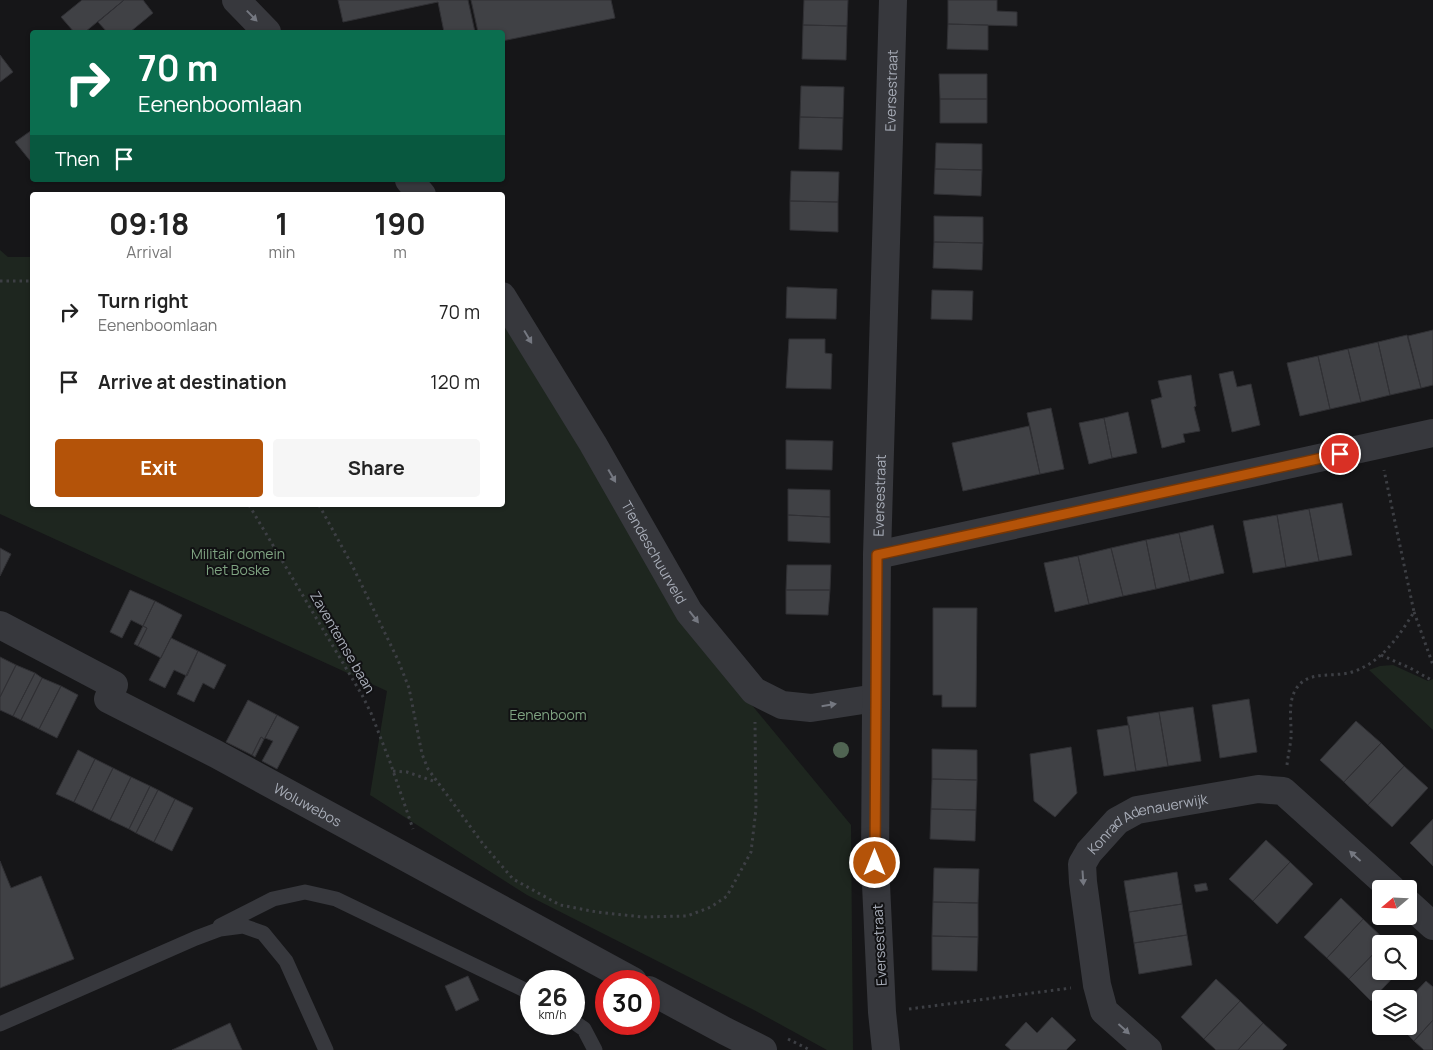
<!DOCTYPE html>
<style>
body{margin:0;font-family:Manrope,sans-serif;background:#f6f6f6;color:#222;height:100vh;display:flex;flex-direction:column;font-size:19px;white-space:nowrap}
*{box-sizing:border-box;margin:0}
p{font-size:16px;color:#767676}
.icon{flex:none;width:28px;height:28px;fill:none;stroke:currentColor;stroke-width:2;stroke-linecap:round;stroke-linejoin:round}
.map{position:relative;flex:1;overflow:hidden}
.side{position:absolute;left:30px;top:192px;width:475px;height:315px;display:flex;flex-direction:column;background:#fff;border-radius:5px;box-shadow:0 1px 4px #0004}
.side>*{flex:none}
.hud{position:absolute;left:30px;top:30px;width:475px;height:152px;border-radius:5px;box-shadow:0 1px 4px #0004;background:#0b6e4f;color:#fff;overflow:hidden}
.needle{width:32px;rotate:251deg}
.buttons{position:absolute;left:1372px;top:880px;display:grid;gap:10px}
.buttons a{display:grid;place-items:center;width:45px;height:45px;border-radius:5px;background:#fff;box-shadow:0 1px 4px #0004;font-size:25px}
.speed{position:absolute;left:520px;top:970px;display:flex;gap:10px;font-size:25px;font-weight:700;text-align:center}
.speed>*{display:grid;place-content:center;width:65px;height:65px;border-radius:50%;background:#fff;box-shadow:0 1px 4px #0004;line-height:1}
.speed small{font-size:12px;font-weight:400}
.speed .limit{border:8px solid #d22;background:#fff;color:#111}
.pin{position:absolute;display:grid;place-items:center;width:42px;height:42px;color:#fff;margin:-21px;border:2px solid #fff;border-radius:50%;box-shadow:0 1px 5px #0007}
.me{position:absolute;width:55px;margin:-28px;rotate:0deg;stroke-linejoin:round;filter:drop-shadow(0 0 4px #0008)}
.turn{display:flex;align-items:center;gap:18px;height:105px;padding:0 25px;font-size:22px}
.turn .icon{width:65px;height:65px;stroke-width:2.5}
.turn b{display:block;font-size:35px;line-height:42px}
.then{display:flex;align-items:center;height:48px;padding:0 25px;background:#0003;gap:10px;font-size:19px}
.eta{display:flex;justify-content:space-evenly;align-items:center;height:85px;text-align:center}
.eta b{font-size:30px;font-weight:700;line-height:35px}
.action{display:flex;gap:10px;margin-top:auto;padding:10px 25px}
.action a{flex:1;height:58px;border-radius:5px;background:#b45309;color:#fff;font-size:20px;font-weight:700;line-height:58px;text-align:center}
.action a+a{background:#f6f6f6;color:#222}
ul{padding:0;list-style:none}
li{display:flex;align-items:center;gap:15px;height:70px;padding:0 25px}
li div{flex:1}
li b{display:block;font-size:19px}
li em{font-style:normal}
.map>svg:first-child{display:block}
.green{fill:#1e261f}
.building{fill:#404145;stroke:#303034}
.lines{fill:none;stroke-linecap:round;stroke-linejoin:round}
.path{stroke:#3d3f44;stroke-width:3;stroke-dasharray:2.5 4;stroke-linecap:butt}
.service{stroke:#37383d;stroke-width:15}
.minor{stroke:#37383d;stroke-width:28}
.tree{fill:#506452}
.oneway{fill:#757881}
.route-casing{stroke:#753606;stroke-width:12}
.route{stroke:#b45309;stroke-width:9}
.labels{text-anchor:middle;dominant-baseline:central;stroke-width:4;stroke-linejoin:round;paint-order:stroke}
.street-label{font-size:14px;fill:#a8adb8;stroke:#111113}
.park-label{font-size:14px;fill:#7fa381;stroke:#111113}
</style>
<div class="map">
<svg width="1433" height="1050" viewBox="0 0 1433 1050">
<rect width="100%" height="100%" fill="#161618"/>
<path class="green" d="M0,250L8,257H32V505H502L503,318L680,618L851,825L853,1050H827L754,1010L527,895L370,795L387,691L0,514Z
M1393,665L1428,681L1433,679V730L1369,670L1380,666Z"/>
<path class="building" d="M82,0H124L85,32H74L61,17Z
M124,0H143L153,13L130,32H107L98,22Z
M338,0H468L475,32H444L438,2L343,22Z
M471,0H611L615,18L502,41V32H478Z
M804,0H848L847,26L803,25Z
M948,0H997V11L1017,12V26L948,24Z
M948,24L988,25V50L947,49Z
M803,25L847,26L846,60L802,59Z
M0,55L13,72L0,82Z
M939,74H987V99H940Z
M801,86L844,87L843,118L800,117Z
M940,99H987V123H940Z
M800,117L843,118L842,150L799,149Z
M32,130V163L15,142Z
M936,143L982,144V170L935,169Z
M935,169L982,170L981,196L934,194Z
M791,171L839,172L838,202L790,201Z
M790,201L838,202V232L790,230Z
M934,216L983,217V243L934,242Z
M934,242L983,243L982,270L933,268Z
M787,287L837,289L836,319L786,318Z
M932,290L973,291L972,320L931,319Z
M1433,330V385L1421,388L1408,336Z
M1407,335L1421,388L1390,395L1378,342Z
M789,339H825V353L832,354L831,389L786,388Z
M1378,342L1390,395L1361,402L1348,349Z
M1348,349L1361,402L1330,409L1318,356Z
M1318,356L1330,409L1300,416L1287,363Z
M1233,371L1237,387L1251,384L1260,425L1232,432L1219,374Z
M1191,375L1196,406L1194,407L1200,431L1183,434L1185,442L1162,448L1151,400L1162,397L1158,381Z
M1051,408L1064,469L1040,474L1027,413Z
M1128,412L1137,453L1112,458L1104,418Z
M1104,418L1112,458L1089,464L1079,423Z
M1029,426L1040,474L963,491L952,443Z
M786,440L833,441L832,470L786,469Z
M788,489L830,490V517L788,515Z
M1342,503L1352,555L1319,561L1309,509Z
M1309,509L1319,561L1286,567L1277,515Z
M788,515L830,517V543L788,541Z
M1277,515L1286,567L1253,573L1243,521Z
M1213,525L1224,573L1190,581L1179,533Z
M1179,533L1190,581L1156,589L1146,540Z
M1146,540L1156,589L1123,596L1111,548Z
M0,548L11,554L0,576Z
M1111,548L1123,596L1089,604L1078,556Z
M1078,556L1089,604L1055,612L1044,563Z
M787,565H831L830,590H786Z
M130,590L155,601L143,626L131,620L122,638L110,632Z
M786,590H830L828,615L786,614Z
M155,601L182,615L161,658L138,646L147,628L143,626Z
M933,608H977L976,707H942V695H933Z
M143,626L147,628L138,646L134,644Z
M171,638L198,651L187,676L174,670L165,688L149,680Z
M198,651L226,665L214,689L203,683L194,702L177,694Z
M0,657L16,665L0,697Z
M16,665L35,673L13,716L0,710V697Z
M35,673L42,678L21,720L13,716Z
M42,678L61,686L39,729L21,720Z
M61,686L78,695L57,738L39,729Z
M1249,699L1257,752L1220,758L1212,705Z
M248,700L277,715L265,738L264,739L261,737L252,755L226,742Z
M1193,707L1201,761L1168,766L1159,712Z
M1159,712L1168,766L1136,771L1127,717Z
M277,715L299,727L277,769L262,761L273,741L265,738Z
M1356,721L1381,743L1344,782L1320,760Z
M1129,725L1136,771L1104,776L1097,730Z
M261,737L264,739L255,757L252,755Z
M1381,743L1404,766L1368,805L1344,782Z
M1071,747L1077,793L1055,817L1034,801L1030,754Z
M932,749L977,750V780L932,779Z
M78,750L95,759L74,802L56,794Z
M95,759L113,768L92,811L74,802Z
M1404,766L1428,788L1392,827L1368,805Z
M113,768L131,777L110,820L92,811Z
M131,777L150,786L129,829L110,820Z
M932,779L977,780L976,810L931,809Z
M150,786L158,790L136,833L129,829Z
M158,790L175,799L154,842L136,833Z
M175,799L193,808L172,851L154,842Z
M931,809L976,810L975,841L930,839Z
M1433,819V866L1410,843Z
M1266,840L1290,862L1253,901L1229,879Z
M0,861L11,888L41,876L74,959L0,988Z
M1290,862L1313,884L1277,924L1253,901Z
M934,868L979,869L978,903L933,902Z
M1177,872L1182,904L1129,912L1124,881Z
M1206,883L1208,890L1196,892L1194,885Z
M1341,898L1363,919L1327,958L1304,937Z
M933,902L978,903V937L932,936Z
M1182,904L1187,935L1134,943L1129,912Z
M1363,919L1386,941L1349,979L1327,958Z
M1187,935L1192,965L1139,974L1134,943Z
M932,936L978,937L977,971L932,970Z
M1381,946V971H1399L1371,1001L1349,979Z
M468,976L479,1000L456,1011L445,986Z
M1216,979L1240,1001L1204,1039L1181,1017Z
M1426,981L1433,987V1020L1414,1041L1399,1026H1409V999Z
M1240,1001L1263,1023L1238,1050H1216L1204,1039Z
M1052,1017L1076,1040L1066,1050H1011L1005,1045L1026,1022L1037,1033Z
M1433,1020V1050H1424L1414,1041Z
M230,1023L242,1050H172Z
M1263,1023L1287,1045L1282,1050H1238Z"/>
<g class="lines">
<path class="path" d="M0,281H32
M249,505L362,695L371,713L390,762L413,829
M319,505L352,565L398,660L409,688L422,754L428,769L483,844L513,879L560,905L597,912L642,917L687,916L711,907L727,896L751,852L756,809L755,722
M1414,612L1433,665
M1381,655L1412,669L1433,681
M1287,765C1288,756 1290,747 1291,738C1292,723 1287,703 1296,689C1307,671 1329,677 1348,673C1353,672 1358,670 1362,668C1385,657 1401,633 1414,612L1384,470
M393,771L407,772L436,782
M909,1009L1071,988
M788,1039L810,1050"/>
<path class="service" d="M220,926L273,899L305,892L336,899L531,993
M574,1022L584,1029L595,1050
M0,1024L196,938L220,929L243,926L263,933L286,961L326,1050"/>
<g class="minor">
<path d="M236,0L267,32"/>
<path d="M409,180L422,195"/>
<path id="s1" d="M502,296L593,444L689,612L754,691L782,705L811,708L876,698"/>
<path d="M877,555L1433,433"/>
<path id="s2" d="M0,625L114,685L108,699L216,754L633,981"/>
<path d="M1409,904L1433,926"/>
<path d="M649,990L725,1031L763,1050"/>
<path id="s3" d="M886,1050L882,1012L875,863L877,555L893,0"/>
<path id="s4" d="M1148,1050L1104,1011L1097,985L1083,882L1082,864L1089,852L1117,821L1137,810L1258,789L1283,791L1392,889"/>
</g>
</g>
<circle class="tree" cx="841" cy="750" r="8"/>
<defs><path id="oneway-solid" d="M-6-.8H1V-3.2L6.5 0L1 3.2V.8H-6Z" transform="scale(1.25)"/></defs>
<g class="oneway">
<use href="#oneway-solid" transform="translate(252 16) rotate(46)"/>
<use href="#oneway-solid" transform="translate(528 337) rotate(59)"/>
<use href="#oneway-solid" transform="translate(612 476) rotate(60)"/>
<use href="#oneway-solid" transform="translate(694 617) rotate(52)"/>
<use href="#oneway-solid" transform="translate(829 705) rotate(-9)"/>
<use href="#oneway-solid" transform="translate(1355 856) rotate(-138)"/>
<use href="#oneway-solid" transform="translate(1083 878) rotate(86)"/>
<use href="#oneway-solid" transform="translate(1124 1029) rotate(42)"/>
</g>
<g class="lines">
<g class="route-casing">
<path id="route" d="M875,863L877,555L1340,454"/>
</g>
<use href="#route" class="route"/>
</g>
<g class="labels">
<g class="street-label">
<text stroke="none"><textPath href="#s3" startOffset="960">Eversestraat</textPath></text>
<text stroke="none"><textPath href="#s3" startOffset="555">Eversestraat</textPath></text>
<text stroke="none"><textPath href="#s1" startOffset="298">Tiendeschuurveld</textPath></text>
<text transform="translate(343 642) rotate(60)">Zaventemse baan</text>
<text stroke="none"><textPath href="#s2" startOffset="370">Woluwebos</textPath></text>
<text stroke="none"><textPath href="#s4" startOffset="290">Konrad Adenauerwijk</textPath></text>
<text transform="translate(879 945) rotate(-93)">Eversestraat</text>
</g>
<g class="park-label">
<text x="238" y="553">Militair domein<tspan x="238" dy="16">het Boske</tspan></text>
<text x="548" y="714">Eenenboom</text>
</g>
</g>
</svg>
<div class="buttons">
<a><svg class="needle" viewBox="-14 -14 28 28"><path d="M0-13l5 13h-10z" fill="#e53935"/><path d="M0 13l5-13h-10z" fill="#767676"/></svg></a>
<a><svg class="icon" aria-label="search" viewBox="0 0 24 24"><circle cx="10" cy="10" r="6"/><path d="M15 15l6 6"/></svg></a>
<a><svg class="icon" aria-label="layers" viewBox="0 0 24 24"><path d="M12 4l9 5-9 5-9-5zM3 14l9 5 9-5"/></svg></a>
</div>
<div class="speed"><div>26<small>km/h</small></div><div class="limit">30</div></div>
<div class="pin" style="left:1340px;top:454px;background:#d93025"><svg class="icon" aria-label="arrive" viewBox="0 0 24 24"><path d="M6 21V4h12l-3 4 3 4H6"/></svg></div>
<svg class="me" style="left:875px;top:863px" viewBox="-20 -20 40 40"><circle r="17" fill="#b45309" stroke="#fff" stroke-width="3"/><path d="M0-11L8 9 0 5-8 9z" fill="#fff"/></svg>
<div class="hud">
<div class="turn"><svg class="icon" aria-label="right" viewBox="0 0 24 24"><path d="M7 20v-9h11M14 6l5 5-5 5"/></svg><div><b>70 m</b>Eenenboomlaan</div></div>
<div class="then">Then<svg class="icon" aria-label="arrive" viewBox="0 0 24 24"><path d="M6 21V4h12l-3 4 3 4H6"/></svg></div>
</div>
<section class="side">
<div class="eta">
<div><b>09:18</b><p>Arrival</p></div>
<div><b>1</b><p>min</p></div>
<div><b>190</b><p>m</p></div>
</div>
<ul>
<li><svg class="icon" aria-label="right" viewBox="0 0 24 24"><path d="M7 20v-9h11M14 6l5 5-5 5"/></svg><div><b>Turn right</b><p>Eenenboomlaan</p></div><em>70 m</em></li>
<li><svg class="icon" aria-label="arrive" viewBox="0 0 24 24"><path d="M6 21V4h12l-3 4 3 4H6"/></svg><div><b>Arrive at destination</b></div><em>120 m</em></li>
</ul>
<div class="action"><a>Exit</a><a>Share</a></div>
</section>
</div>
